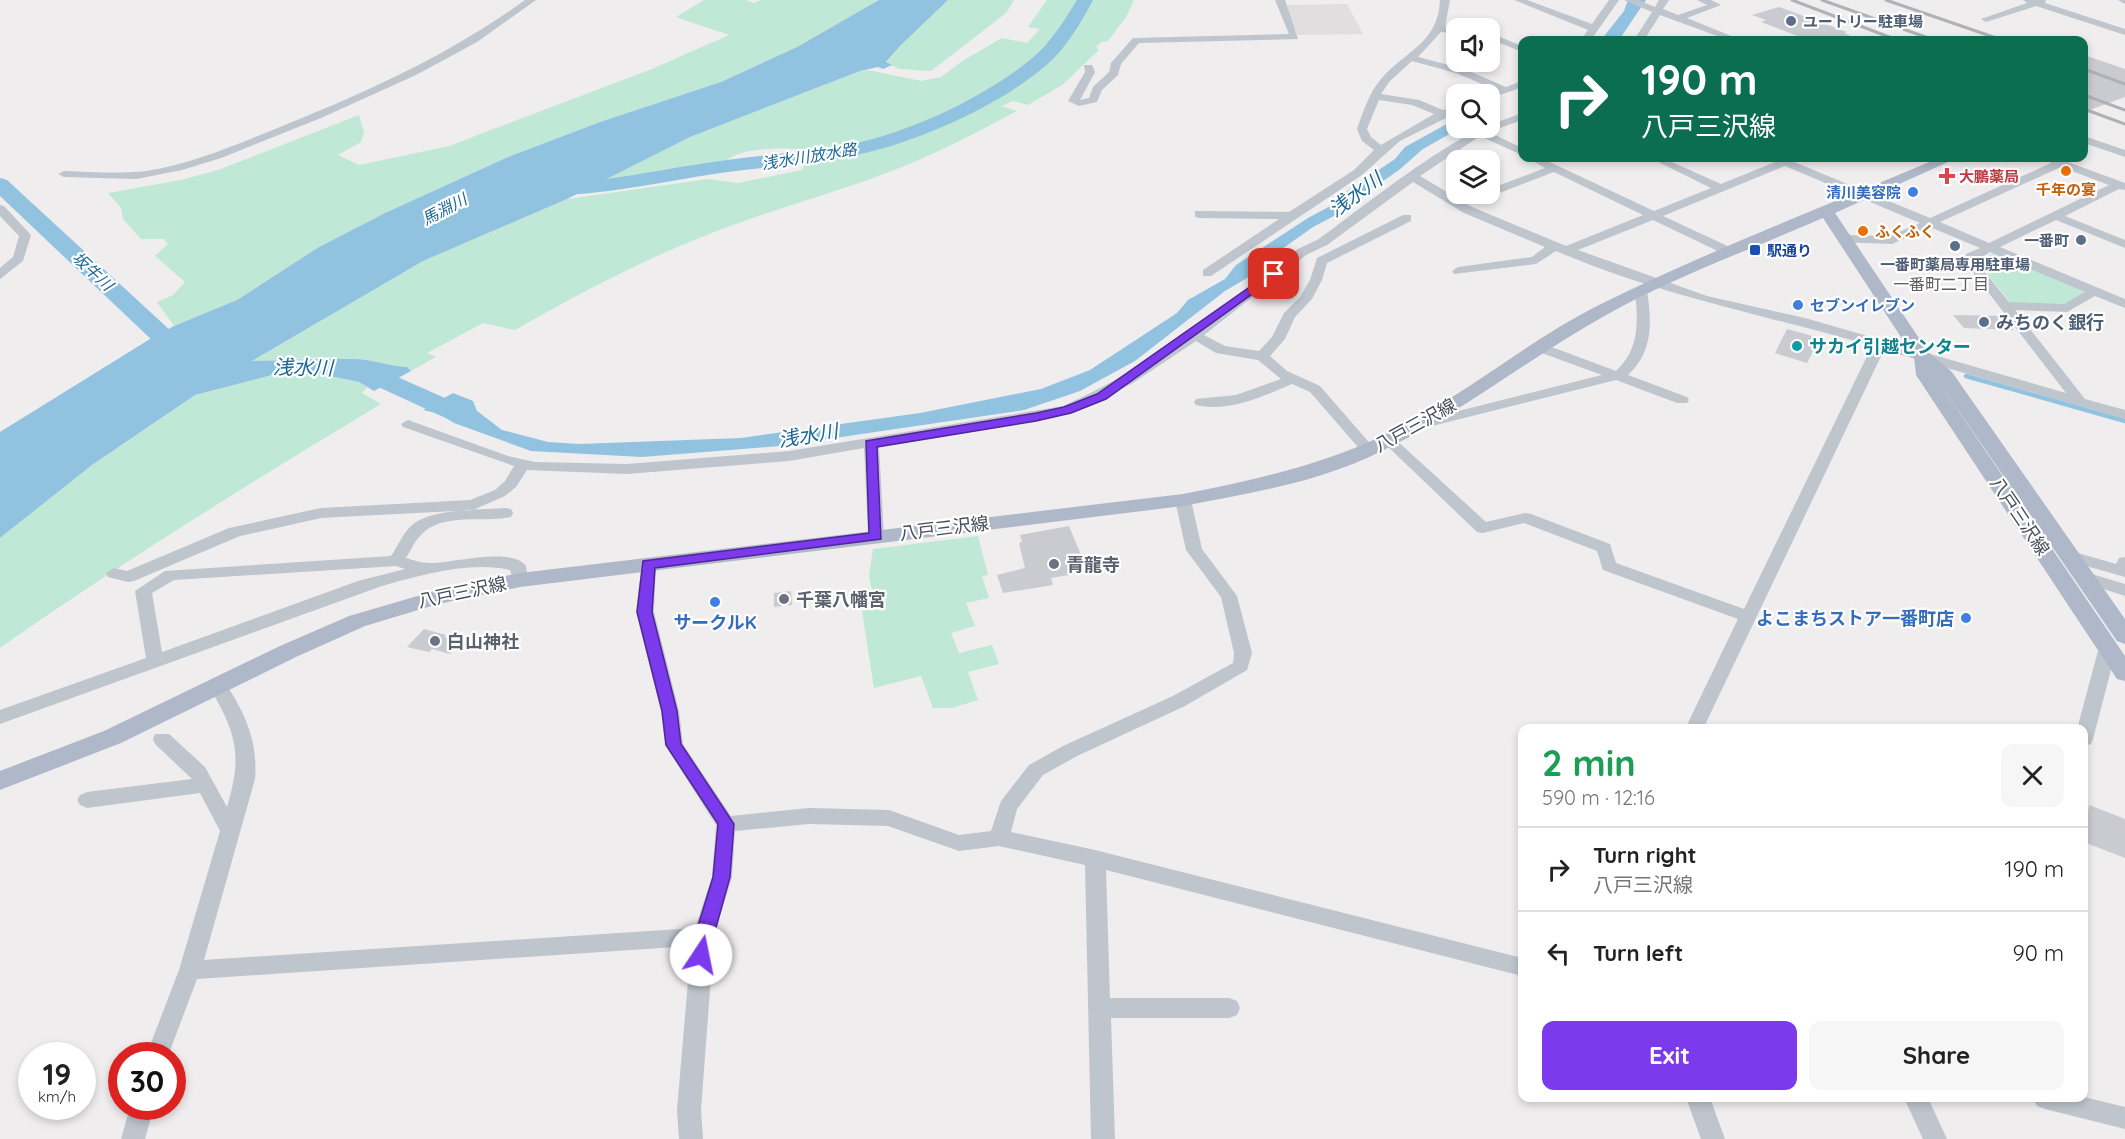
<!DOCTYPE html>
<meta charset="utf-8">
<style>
body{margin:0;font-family:Quicksand,"Noto Sans JP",sans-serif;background:#f6f6f6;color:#222;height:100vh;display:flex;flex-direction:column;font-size:22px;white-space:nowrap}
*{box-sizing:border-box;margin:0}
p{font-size:20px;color:#767676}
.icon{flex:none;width:33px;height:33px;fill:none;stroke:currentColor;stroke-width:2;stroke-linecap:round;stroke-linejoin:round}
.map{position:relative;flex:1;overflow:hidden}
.side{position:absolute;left:1518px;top:724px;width:570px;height:378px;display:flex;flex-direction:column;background:#fff;border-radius:12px;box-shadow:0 3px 9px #0003}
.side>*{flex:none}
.hud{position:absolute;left:1518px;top:36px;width:570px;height:126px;border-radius:12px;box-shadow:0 3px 9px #0003;background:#0b6e4f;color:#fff;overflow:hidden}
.controls{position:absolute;left:1446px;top:18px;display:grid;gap:12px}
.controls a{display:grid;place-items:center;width:54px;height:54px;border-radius:12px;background:#fff;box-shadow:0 3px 9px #0003;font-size:30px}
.speed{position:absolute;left:18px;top:1042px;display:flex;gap:12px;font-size:30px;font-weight:700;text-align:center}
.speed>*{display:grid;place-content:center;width:78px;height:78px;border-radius:50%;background:#fff;box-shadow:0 3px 9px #0003;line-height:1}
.speed small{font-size:15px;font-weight:400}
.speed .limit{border:9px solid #d22;background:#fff;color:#111}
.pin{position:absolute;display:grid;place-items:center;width:51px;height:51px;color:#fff;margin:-26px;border-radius:12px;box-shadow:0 3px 9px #0006}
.me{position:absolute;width:66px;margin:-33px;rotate:11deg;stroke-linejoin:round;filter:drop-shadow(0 0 4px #0008)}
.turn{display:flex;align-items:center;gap:21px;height:126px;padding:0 24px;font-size:27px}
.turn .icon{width:78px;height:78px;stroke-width:2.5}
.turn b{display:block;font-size:42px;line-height:51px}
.round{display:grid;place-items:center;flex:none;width:63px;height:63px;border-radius:12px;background:#f6f6f6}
.head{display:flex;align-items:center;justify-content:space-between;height:102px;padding:0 24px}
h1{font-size:36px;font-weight:700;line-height:45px;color:#1e9e55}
.primary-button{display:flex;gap:12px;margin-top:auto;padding:12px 24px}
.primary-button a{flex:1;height:69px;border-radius:12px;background:#7c3aed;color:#fff;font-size:24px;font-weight:700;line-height:69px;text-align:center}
.primary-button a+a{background:#f6f6f6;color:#222}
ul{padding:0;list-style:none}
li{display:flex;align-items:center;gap:18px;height:84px;padding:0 24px;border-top:2px solid #e0e0e0}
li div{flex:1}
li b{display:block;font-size:22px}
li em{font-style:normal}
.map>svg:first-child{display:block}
.education{fill:#e0dede}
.green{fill:#bfe9d6}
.water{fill:#91c3e1}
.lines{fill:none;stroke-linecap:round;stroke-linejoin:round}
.stream{stroke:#91c3e1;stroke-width:4.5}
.river{fill:#91c3e1;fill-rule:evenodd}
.building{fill:#cacbd1}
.minor{fill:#bfc5cd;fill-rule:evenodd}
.major{fill:#afb8c9;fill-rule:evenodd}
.rail{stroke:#afb1b6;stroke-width:3}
.route{fill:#7c3aed;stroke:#51269a;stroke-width:1.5}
.service-dot{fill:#5c6f8a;stroke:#fff;stroke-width:2}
.food-dot{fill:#e8710a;stroke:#fff;stroke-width:2}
.health-dot{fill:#e0444e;stroke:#fff;stroke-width:2}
.shop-dot{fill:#3f7fe0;stroke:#fff;stroke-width:2}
.transit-dot{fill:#1a4fb4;stroke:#fff;stroke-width:2}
.culture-dot{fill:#0f9aa8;stroke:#fff;stroke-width:2}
.worship-dot{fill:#6b7280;stroke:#fff;stroke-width:2}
.labels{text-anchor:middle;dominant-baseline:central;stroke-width:4.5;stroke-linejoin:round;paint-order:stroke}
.far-service-label{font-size:15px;font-weight:bold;fill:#4e5e75;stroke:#fff;text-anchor:start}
.far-health-label{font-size:15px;font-weight:bold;fill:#be3a42;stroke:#fff;text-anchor:start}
.far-food-label{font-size:15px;font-weight:bold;fill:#c56008;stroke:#fff}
.far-shop-label{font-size:15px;font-weight:bold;fill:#366cbe;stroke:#fff;text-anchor:end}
.far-transit-label{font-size:15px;font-weight:bold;fill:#164399;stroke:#fff;text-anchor:start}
.far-water-label{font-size:16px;font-style:italic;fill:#1c6896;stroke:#fff}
.far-neighbourhood-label{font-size:16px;fill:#5a5c61;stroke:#fff}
.service-label{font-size:18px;font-weight:bold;fill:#4e5e75;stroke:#fff;text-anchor:start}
.culture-label{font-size:18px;font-weight:bold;fill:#0d838f;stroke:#fff;text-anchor:start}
.street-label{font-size:18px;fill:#474d58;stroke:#fff}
.worship-label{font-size:18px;font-weight:bold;fill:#5b616d;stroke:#fff;text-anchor:start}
.shop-label{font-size:18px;font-weight:bold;fill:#366cbe;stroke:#fff;text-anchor:end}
.water-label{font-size:20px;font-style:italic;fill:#1c6896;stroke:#fff}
</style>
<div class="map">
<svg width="2125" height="1139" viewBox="0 0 2125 1139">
<rect width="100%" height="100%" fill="#efeded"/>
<path class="education" d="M1347,4L1363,34L1297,35L1284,5Z"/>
<path class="green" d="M704,0H746L754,3L761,0H879L797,47L721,82L600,122L508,157L385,213L319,247L237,300L174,326L157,302L173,295L185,282L155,256L168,244L164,239H141L123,219L121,208L108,193L181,180L221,169L359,115L364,133L361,142L338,155L359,165L449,146L652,69L729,35L676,17Z
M948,0H1014L1006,13L931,71L900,69L886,63L900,46Z
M1047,0H1134L1126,17L1108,41L1101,42L1096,47L1099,50L1062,85L1028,105L1013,101L1001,106L1017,111C979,131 942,151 902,167C844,190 783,206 725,228C652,255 583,291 515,330L483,323L427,353L436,357L411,371L406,367L384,366L358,359L321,357L250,362L423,261L567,199L708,179L738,183L802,170L806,163L832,155L875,147L912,135L1019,84L1008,80C961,104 889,142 837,149C807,152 751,141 725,161L600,182L690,137L860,71L868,70L921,81L941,77L964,60L1002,38L1027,43L1040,29L1028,27Z
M1993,253L2084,290L2085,294L2064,306L2016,305L2010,302L1979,264V260Z
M306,371L359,382L367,387L362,393L381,404C251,482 124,561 0,648V538L92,465L195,395L276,374Z
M978,536L988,575L982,576L989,598L966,603L975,626L951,633L959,653L992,645L999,664L968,672L978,700L952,708H933L921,676L874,688L862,611L868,610V601L874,600L869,576L873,549Z"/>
<path class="water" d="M879,0H948L900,46L886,62L892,65L883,69L878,67L860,71L690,137L567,199L423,261L252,361C286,361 321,357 356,359C373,360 389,366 407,367L411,371L374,391L359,382L306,371L276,374L195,395L92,465L0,538V432L150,339L174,326L237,300L319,247L385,213L508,157L600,122L721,82L797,47Z
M1628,0H1646L1619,40H1601L1624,11Z
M1456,119V128H1460L1423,149L1399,170L1367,192L1357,204L1313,227L1275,254L1252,275L1225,291L1135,361L1080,391L1024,410L780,446L642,457L531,451L454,423L440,414L423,410L453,393L473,401L477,411L502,430L548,442L579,444L741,438L920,413L1041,389L1090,370L1177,313L1188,300L1225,279L1236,265L1308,218L1336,203L1347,191L1395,159L1405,147Z"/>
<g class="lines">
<path class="stream" d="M1966,376L2125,421"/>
<path class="river" d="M1077,0H1093C1082,21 1069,43 1052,60C1007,102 925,139 865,153C818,164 768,166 720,173C661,182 604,195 544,196L536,195L533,190L536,185L544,184C604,183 661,169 720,161C767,154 815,152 861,142C917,129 997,91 1039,52C1054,37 1066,18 1077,0Z
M0,178L7,180L172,332L199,348L202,353L199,358C182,363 169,351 154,342L0,196Z
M350,361L375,367L481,414L485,420L481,426L472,428L463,426L359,378L341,374L337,369L341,364Z"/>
</g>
<path class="building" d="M1779,7L1847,32L1844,33L1860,40H1808L1761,22L1766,20L1752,15Z
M2084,55L2125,69V97L2084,112Z
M1953,315L2004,316L2014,330L1964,328Z
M1787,329L1820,338L1807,363L1775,353Z
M1069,526L1088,572L1051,578L1053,585L1003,593L997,575L1025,568L1019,543L1022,542L1020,535Z
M791,591L792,605L774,607V593Z
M424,629L446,635L444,637L462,641L450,654L432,649L429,652L407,647Z
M2089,805L2125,819V858L2084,842Z"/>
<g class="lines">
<path class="minor" d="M525,0H536L477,42L416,75L321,118L221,158L182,170L136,179L64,177L58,174L64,171C91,172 119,174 146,171C191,164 233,146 275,129C363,94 448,56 525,0Z
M1275,0H1285L1298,39L1139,43L1121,64L1118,75L1102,90L1097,102L1079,106L1068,101L1085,72L1084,65H1092L1095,72L1080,100L1089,98L1093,87L1109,72L1111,63L1133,38L1289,34Z
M1440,0H1450L1445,27L1458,28L1456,34L1441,32L1418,57L1464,69L1506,87L1522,81V87L1495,97L1490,94L1496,90L1456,73L1412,61L1390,81L1381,94L1419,100L1443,110L1456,106V113L1400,141L1362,175L1211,276H1203V270L1279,219L1199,218L1195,217V211L1289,212L1354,170L1374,150L1362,141L1357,129C1363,112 1369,93 1381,79C1406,50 1438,44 1440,0ZM1379,100L1412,105L1434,114L1381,145L1371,137L1367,129Z
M1514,0H1527L1592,24L1609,0H1619L1591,40H1581L1588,30Z
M1624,0H1638L1655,7L1659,0H1669L1663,9L1678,15L1707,5L1697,0H1711L1721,5L1687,18L1741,40H1728L1660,15L1644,40H1634L1652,12Z
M2023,0H2046L2045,3L2125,29V35L2036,6L1986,22L1981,19L2027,3Z
M2118,0H2125V4Z
M1490,33L1522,46V52L1490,39Z
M1522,113V120L1489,132L1522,148V155L1480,136L1420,176L1472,207L1566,246L1643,215L1554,172L1494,195L1484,194H1490V189L1545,168L1528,158H1541L1654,211L1711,188L1650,158H1663L1721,184L1775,162L1771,158H1794V162L1930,218L2051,163L2047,160L2049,158H2057L2125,183V190L2119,189L2065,216L2125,240V248L2056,220L2000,247L2125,299V308L2095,296L2067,312L2015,310L2085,399L2125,410V419L1884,350L1703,729H1685L1738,619L1603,570L1597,551L1524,523L1483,533L1477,532L1382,441L1384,438H1394L1486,522L1525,513L1531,514L1610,544L1616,563L1744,609L1872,346C1766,315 1657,295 1556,251L1536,264L1454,274L1452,271L1458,267L1532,257L1545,247L1464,213L1413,182L1327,245L1306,255L1204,335L1225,346L1259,351L1272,337L1284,313L1300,297L1310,280L1317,258L1403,215H1411V221L1327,263L1322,280L1312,299L1295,317L1285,339L1270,356L1287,371L1320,386L1373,447L1375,450L1373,453H1363L1310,392L1292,384C1264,396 1228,413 1196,405L1194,402L1196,399L1236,395L1281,379L1258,360L1216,353L1196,341L1133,383L1072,413L879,446L884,536L876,541L868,536L864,448L789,461L627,474L527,470L516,487L505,496L473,510L321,518L240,536L134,581L128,582L108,577L106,573L114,568L127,571L229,528L321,508L470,500L495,490L505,481L514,466L403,427L401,424L408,420L508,456L535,462L627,464L789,451L1063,406C1152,367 1222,309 1298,249L1319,239C1348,218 1461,128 1490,128V125ZM1785,166L1920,223L1890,236L1843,235L1839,236V242L1892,244L1930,227L1980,248L1966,254L1964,261L2066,393L1805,318L1707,296L1578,250L1653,220L1726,255H1734V249L1663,216ZM2061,167L2109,185L1989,243L1940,222ZM1990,252L2085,292L2064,304L2009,302L1976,261Z
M2084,136L2125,150V157L2084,143Z
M0,205L4,206L31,235L23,261L0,279V268L13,257L19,236L0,216Z
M1641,287L1647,291C1652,322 1653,352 1628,375L1687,397L1689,400L1687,403H1677L1616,380L1420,429L1413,425L1415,422L1602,375L1539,352V346H1549L1616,371C1640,349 1638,321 1635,291Z
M1183,495L1191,500L1202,549L1237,596L1252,653L1247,670L1185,706L1077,756L1043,775L1017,809L1011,832L1095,850L1522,958V976L1106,870L1110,998H1229L1237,1001L1240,1008L1237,1015L1229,1018H1111L1115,1139H1091L1085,865L999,846L959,851L888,826L809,824L735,831L732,877L714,936L701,1110L703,1139H679L677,1110L691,946L197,979L168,1056H146L179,970L220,831L200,793L87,808L80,805L77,800L80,795L87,792L192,779L155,744L153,739L155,734H169L205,767L227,807C243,754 236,733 209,686L212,681H224C245,713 258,740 255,779L204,960L695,928L712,877L716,825L665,745L661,711L636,612L642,561L648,560L656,565L654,612L679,711L683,744L731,816L809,808L889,810L959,835L991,831L1001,801L1029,765L1063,746L1173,696L1233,663L1234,653L1221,597L1186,550L1175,500Z
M505,508L511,509L513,513L511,517C484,523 443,512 422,534C415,540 411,550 406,558C413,560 422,563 429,563C450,564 512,546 526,566L528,580L526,584H514L510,570C469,561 422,575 382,586L0,724V710L146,658L135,591L165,571L391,556C398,546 403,533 412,525C432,508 480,510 505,508ZM396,566L405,569L358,581L162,652L152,593L174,580Z
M2071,551L2116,564L2119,558L2125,557V577L2065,560L2063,556L2065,552Z
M2085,572L2125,584V596L2079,581L2077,577L2079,573Z
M2108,641L2114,643L2117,647L2093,739L2091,744L2084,746V729H2077L2099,647L2102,643Z
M2084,1097L2125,1107V1129L2045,1109L2037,1106L2033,1098Z
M1686,1098H1710L1725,1139H1701Z
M1904,1098H1928L1947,1139H1923Z
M130,1107H154L145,1139H121Z"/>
<path class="major" d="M1939,158H1957L1835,213L1929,353L1952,372L2125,619V644L2117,641L1934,375L2125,656V681L2117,679L1916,375L1914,357L1823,218C1752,249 1676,276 1608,314C1526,359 1453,420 1367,458C1309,484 1245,494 1183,506L520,587L438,604L365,626L296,657L121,743L0,790V771L104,731L280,646L349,616L438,590L520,573L1183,494C1265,478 1336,462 1410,422C1475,387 1533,338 1599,305C1710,250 1826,206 1939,158Z"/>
<path class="rail" d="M1792,0L1897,40
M1822,0L1934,40
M1886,0L2002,40
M2084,69L2125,84
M2084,95L2125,110
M2084,109L2125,124"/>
</g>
<path class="route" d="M1271,272L1280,274L1106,399L1071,413L1036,421L877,447L881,539L655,568L652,612L677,711L681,744L734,824L730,877L707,960L701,962L695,960L692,955L695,936L713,877L718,824L666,745L662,711L637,612L643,561L869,533L866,441L1036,413L1064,407L1097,394Z"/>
<g class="service-dot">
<circle cx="1791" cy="21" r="6"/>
<circle cx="2081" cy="240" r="6"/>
<circle cx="1955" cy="246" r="6"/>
<circle cx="1984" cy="322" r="6"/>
</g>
<g class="food-dot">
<circle cx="2066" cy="171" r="6"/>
<circle cx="1863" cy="231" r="6"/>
</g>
<path class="health-dot" d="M1944 167h6v6h6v6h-6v6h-6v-6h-6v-6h6z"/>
<g class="shop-dot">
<circle cx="1913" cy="192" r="6"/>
<circle cx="1798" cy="305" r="6"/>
<circle cx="715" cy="602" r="6"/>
<circle cx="1966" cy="618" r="6"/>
</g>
<rect class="transit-dot" x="1749" y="244" width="12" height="12" rx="3"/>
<circle class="culture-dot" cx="1797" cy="346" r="6"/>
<g class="worship-dot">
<circle cx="1054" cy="564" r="6"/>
<circle cx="784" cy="599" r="6"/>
<circle cx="435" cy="641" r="6"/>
</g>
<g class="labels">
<g class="far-service-label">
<text x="1803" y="21">ユートリー駐車場</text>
<text x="2069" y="240" text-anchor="end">一番町</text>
<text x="1955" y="264" text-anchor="middle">一番町薬局専用駐車場</text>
</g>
<g class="far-health-label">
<text x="1959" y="176">大鵬薬局</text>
</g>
<g class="far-food-label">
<text x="2066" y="189">千年の宴</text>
<text x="1875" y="231" text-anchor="start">ふくふく</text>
</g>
<g class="far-shop-label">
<text x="1901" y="192">清川美容院</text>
<text x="1810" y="305" text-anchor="start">セブンイレブン</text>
</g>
<g class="far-transit-label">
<text x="1767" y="250">駅通り</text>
</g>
<g class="far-water-label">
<text transform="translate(809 156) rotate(-9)">浅水川放水路</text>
<text transform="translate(444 209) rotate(-28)">馬淵川</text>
<text transform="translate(93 271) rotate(43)">坂牛川</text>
</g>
<g class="far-neighbourhood-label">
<text x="1941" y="284">一番町二丁目</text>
</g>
<g class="service-label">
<text x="1996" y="322">みちのく銀行</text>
</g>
<g class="culture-label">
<text x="1809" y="346">サカイ引越センター</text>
</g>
<g class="street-label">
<text transform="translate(1415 425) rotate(-29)">八戸三沢線</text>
<text transform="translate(2020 516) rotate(56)">八戸三沢線</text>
<text transform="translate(944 528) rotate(-7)">八戸三沢線</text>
<text transform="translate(462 592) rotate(-12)">八戸三沢線</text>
</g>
<g class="worship-label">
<text x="1066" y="564">青龍寺</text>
<text x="796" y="599">千葉八幡宮</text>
<text x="447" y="641">白山神社</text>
</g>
<g class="shop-label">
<text x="1954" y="618">よこまちストア一番町店</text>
<text x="715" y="622" text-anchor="middle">サークルK</text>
</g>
<g class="water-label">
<text transform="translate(1355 194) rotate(-36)">浅水川</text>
<text transform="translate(303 367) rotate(1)">浅水川</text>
<text transform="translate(808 435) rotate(-9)">浅水川</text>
</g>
</g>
</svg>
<div class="controls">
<a><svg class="icon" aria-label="sound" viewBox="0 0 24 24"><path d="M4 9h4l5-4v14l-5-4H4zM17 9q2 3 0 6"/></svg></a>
<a><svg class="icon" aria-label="search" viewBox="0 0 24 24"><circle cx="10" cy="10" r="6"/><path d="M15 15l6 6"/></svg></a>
<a><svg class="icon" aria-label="layers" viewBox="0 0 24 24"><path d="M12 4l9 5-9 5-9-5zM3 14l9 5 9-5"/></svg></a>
</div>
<div class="speed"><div>19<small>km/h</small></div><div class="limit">30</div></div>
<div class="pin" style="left:1274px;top:274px;background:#d93025"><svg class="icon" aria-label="arrive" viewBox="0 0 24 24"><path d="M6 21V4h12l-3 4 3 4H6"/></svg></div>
<svg class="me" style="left:701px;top:955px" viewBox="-20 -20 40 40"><circle r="19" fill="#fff"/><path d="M0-13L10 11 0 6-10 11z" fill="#7c3aed"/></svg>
<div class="hud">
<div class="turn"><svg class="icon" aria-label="right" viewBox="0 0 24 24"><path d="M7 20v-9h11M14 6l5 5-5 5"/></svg><div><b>190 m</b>八戸三沢線</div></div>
</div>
<section class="side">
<div class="head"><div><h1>2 min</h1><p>590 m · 12:16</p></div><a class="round"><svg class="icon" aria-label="close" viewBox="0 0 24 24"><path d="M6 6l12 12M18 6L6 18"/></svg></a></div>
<ul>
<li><svg class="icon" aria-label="right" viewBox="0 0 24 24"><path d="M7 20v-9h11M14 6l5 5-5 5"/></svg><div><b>Turn right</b><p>八戸三沢線</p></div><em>190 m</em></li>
<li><svg class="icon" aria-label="left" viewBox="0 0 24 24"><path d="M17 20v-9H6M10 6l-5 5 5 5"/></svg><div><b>Turn left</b></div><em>90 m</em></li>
</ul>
<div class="primary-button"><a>Exit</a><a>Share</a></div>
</section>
</div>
